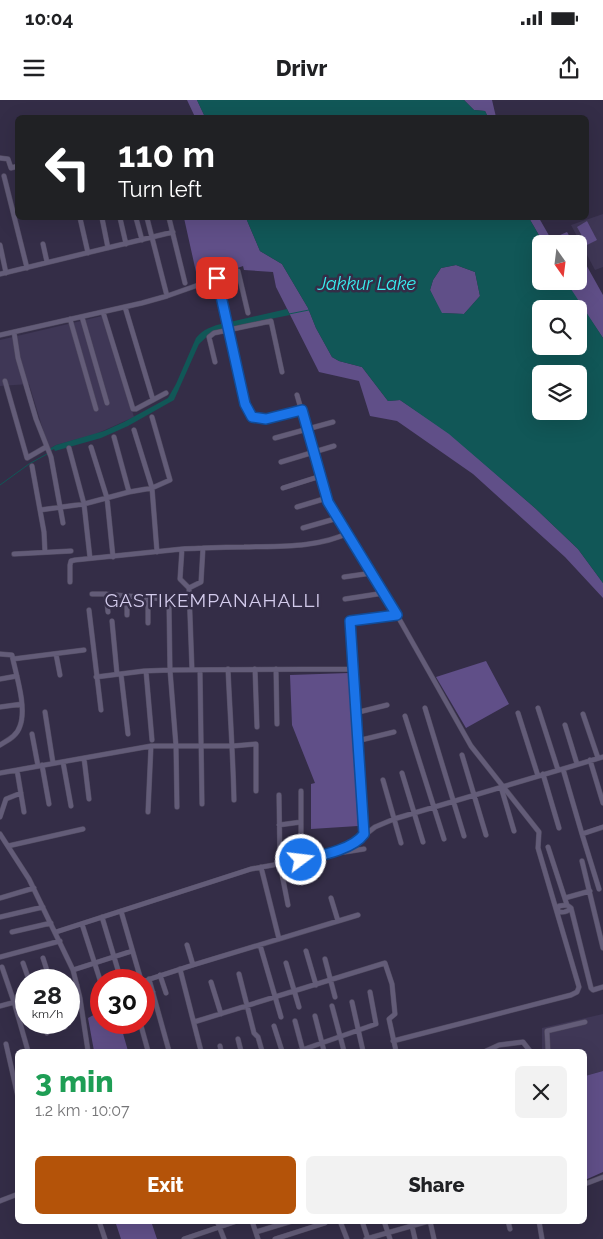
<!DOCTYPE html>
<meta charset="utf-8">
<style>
body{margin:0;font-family:Raleway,sans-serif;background:#f2f2f2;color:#202124;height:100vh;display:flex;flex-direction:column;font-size:19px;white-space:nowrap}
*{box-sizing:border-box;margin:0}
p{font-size:16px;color:#757577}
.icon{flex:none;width:28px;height:28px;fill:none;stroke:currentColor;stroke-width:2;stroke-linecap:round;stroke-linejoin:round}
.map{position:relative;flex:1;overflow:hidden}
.drawer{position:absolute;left:15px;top:949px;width:572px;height:175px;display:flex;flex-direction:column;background:#fff;border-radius:8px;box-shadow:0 5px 20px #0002}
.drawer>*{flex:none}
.guide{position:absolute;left:15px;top:15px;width:574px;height:105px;border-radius:8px;box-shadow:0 5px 20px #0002;background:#202124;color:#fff;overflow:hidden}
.needle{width:32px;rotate:166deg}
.fabs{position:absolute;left:532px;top:135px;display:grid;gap:10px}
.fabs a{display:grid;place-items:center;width:55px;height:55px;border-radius:8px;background:#fff;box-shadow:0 5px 20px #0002;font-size:25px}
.speed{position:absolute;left:15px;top:869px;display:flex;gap:10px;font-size:25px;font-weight:700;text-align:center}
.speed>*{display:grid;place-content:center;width:65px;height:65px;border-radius:50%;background:#fff;box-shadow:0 5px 20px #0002;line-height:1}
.speed small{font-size:12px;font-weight:400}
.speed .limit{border:8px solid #d22;background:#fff;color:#111}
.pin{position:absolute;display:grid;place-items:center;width:42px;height:42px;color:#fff;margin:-21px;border-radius:10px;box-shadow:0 2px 8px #0006}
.me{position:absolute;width:55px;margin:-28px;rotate:75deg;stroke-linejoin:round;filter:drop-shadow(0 0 4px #0008)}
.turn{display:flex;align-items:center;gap:18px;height:105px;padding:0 20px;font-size:22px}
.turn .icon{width:65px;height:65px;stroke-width:2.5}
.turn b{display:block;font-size:35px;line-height:42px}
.round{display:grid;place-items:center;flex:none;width:52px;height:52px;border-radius:8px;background:#f2f2f2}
.summary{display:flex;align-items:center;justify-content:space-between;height:85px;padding:0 20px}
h1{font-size:30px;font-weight:800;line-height:38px;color:#1e9e55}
.action{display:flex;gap:10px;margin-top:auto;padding:10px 20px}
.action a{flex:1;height:58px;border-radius:8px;background:#b45309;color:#fff;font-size:20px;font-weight:800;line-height:58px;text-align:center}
.action a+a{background:#f2f2f2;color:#202124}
.status{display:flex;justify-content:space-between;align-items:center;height:35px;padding:0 25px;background:#fff;direction:ltr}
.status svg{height:14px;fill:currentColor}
header{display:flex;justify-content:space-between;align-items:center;height:65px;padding:0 20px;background:#fff;font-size:22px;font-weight:800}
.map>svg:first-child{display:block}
.built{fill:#3f3756}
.green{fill:#604f88}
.water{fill:#115757;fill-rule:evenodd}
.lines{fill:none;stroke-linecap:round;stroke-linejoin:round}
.stream{stroke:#115757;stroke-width:1}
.minor-casing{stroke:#514b61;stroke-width:5.5}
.minor{stroke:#635c78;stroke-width:4.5}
.route-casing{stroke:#114b97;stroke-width:12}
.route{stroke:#1a73e8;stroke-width:9}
.labels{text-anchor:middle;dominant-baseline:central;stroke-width:5;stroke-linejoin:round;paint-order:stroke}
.water-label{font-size:18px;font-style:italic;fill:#38f0f1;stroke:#342d47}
.quarter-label{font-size:19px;letter-spacing:1px;fill:#d3cbec;stroke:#342d47}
</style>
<div class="status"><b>10:04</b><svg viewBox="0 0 49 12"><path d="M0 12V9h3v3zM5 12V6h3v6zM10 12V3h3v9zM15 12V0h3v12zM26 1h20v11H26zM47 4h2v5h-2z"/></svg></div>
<header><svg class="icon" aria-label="menu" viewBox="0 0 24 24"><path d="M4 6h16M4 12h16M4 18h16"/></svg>Drivr<svg class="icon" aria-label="share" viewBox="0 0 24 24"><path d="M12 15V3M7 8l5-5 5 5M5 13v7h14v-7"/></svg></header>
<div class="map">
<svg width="603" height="1139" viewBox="0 0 603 1139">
<rect width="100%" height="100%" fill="#342d47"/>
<path class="built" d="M603,114V167L595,170L571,125Z
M102,216L134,317L96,334L56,345L49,349L29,284L0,286V240Z
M603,914V971L585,976V951H542V928Z"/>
<path class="green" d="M187,0H197L205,17H195Z
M464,0H492L496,17H488L485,11L474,10Z
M184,118H246L260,151L282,164L308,208L316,228L332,257L339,261L362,267L388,301L400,300L449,333L535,408L578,449L603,483V498L565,457L473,374L397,321L370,316L359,281L319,272L276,187L273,172L244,170L243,166L219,175L198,181Z
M529,118H539L551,139L567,132L574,144H544Z
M587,121L597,140L587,145L577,127Z
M579,152L603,195V238L570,189V181H579Z
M456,165L475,172L480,196L464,214L441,213L430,190L433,180L441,168Z
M486,561L509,604L466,628L436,577Z
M349,573L358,726L311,729V684L315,683L292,625L290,575Z
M101,911V922L120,923L128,951H94L88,918Z
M603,971V1072L585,1080V976Z
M115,1121H151L157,1139H121Z"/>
<path class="water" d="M197,0H464L474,10L485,11L488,17H205Z
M246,118H529L544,144H541V181H570L571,189L603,238V483L578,449L535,408L449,334L400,300L388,301L362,267L339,261L332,257L316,228L308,208L282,164L260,151ZM456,165L475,172L480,196L464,214L442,213L430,190L433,180L441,168ZM541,209H579V246H541ZM541,274H579V311H541Z
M287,209L290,215L231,227L230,222Z
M224,223L226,228L213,231L199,244L174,300L128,326L101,338L55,351L54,349L50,351L49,349L56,345L104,331L124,322L168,298L176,284L196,238C203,229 213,226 224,223Z"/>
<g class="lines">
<path class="stream" d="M289,214L309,210
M0,385L29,364L47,354"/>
<g class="minor-casing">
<path id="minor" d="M0,58L8,59L11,68L18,66
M4,76L27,168
M80,118L88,153
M102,118L108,148
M120,118L126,144
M136,118L142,140
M147,118L167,196
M169,118L185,183
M43,144L47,162
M0,145L6,173
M0,174L173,132
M217,178L245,304L252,317L266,319L301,310
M125,207L153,300
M103,212L133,309H136L166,293
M82,217L107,303
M70,219L96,309
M14,232L18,258L36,319L51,357L63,423
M0,235L142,203L167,196L238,171L248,213
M215,262L209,237L214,233L271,221L282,272
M5,281L27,358L46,347
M297,295L328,402L397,515L471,646L539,732L538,748L579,887L577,892L571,895L393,941
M134,330L152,388L157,452
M114,337L129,392
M275,338L333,322
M91,347L107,398L113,457
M69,348L84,404L90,458
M281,362L334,346
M32,366L44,432L45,452
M283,388L321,376
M297,407L327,398
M40,410L84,404L129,392L152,388L170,380L152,317
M303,428L338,418
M182,449C203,448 223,447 244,447C277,446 318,448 348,433
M14,454L71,451
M344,477L372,473
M70,482V465L71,461L75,460L182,449L180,479L189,488L192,570
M189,488L201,482L203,448
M92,494H104L164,499L168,501L169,505L170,570L144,571L96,577
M106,494L108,512
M127,496V515
M148,497V523
M345,499L384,493
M89,510L101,610
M112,521L117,574
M0,554L12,555C16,575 27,607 20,626C17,636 8,640 0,645
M56,554L60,575
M13,559L84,550
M228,569C230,613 233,656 234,700
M255,569L257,627
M276,569L277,624
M146,571L152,640
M200,571L202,704
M121,574L128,634
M0,579L17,576
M0,607L22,604
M425,608L464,736
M538,608L558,670
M45,612L53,663
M355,613L387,605
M518,613L538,676
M583,614L598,658
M405,616L444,739
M565,625L577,664
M32,634L38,666
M357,641L394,632
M462,655L486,735
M84,658L89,699
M590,660L603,703
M63,662L71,706
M42,665L49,704
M563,669L582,734
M17,670L24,712
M0,673L151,646H233L256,644V691
M402,673L423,742
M543,674L559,728
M383,680L401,743
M501,687L514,731
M279,695L280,764L288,805
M177,707L176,646L170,570L353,569
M148,712L151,646
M0,717L6,699L21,693
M279,725L301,722
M0,734L29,779L73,870L80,898L88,951
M364,734L350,521L397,515
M8,746L83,729
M548,747L567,805L571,808L591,888L593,890L603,887
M338,751L345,752L364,749
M301,760V691
M582,761L603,848
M261,767L279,839
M599,789L582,734L603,727
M0,798L34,788
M331,798L338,821
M565,798L590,791
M121,811L141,880
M557,811C562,813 566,813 571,808
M557,811L559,806L567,805
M0,817L43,807
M102,817L121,880
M82,824L101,883
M12,832L51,823
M56,832L251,769L301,760L338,751L361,738L375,727L394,719L603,657
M187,845L193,865
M260,845L281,917
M306,851L316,885
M0,857L60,841
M43,858L50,880
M325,859L335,897
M23,863L29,880
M286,863L299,907
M2,867L14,902L28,951
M180,869L201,951
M73,870L132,851
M239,874L254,933L258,937L262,951
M160,875L166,893
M149,879L169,951
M144,881L193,865L358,815
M211,882L221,914
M69,887L77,885
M144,895L153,892
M352,902L363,951
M0,906L26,899
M332,906L344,951
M315,916L324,951
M295,921L303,951
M43,922L47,933
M64,922L65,927
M140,922L148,951
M194,922L385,863L392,884L395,914L389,919L396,951
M274,926L282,951
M238,939L241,951
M6,944L18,997
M220,946L221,951
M299,951L376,924L370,892
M486,951L499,945L523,942L530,951
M548,951L547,931L585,922
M585,1084L603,1077
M0,1101L18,1094
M99,1121L105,1139
M217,1121L224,1139
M252,1121L258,1139
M340,1121L347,1139
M362,1121L368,1139
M384,1121L390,1139
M430,1121L434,1139
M508,1121L510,1129
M539,1121L542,1139
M412,1126L415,1139
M256,1132L292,1121
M184,1139L237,1121
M275,1139L325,1123
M366,1139L429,1121"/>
</g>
<use href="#minor" class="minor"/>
</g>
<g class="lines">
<g class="route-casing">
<path id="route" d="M217,178L245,304L252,317L266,319L302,310L328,402L397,515L350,521L364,734C353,750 318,756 301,760"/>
</g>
<use href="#route" class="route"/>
</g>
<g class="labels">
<g class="water-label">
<text x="367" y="183">Jakkur Lake</text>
</g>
<g class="quarter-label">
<text x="213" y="500">GASTIKEMPANAHALLI</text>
</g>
</g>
</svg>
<div class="fabs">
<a><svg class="needle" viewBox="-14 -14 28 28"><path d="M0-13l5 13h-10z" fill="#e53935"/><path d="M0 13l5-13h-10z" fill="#757577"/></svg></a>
<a><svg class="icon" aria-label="search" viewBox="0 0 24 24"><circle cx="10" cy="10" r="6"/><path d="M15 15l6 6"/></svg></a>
<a><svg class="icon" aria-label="layers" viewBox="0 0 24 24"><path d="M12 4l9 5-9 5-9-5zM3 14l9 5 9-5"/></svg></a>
</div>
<div class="speed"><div>28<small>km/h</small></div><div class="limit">30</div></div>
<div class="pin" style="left:217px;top:178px;background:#d93025"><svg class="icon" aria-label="arrive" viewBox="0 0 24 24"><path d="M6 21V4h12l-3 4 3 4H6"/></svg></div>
<svg class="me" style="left:301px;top:760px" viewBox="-20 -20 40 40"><circle r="17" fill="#1a73e8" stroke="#fff" stroke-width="3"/><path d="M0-11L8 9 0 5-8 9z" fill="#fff"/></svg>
<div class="guide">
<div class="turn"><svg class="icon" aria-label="left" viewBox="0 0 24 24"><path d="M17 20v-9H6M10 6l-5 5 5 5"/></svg><div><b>110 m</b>Turn left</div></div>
</div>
<section class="drawer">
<div class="summary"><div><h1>3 min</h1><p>1.2 km · 10:07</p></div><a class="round"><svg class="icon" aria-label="close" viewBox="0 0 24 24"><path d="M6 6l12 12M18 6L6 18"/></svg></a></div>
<div class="action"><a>Exit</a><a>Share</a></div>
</section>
</div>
